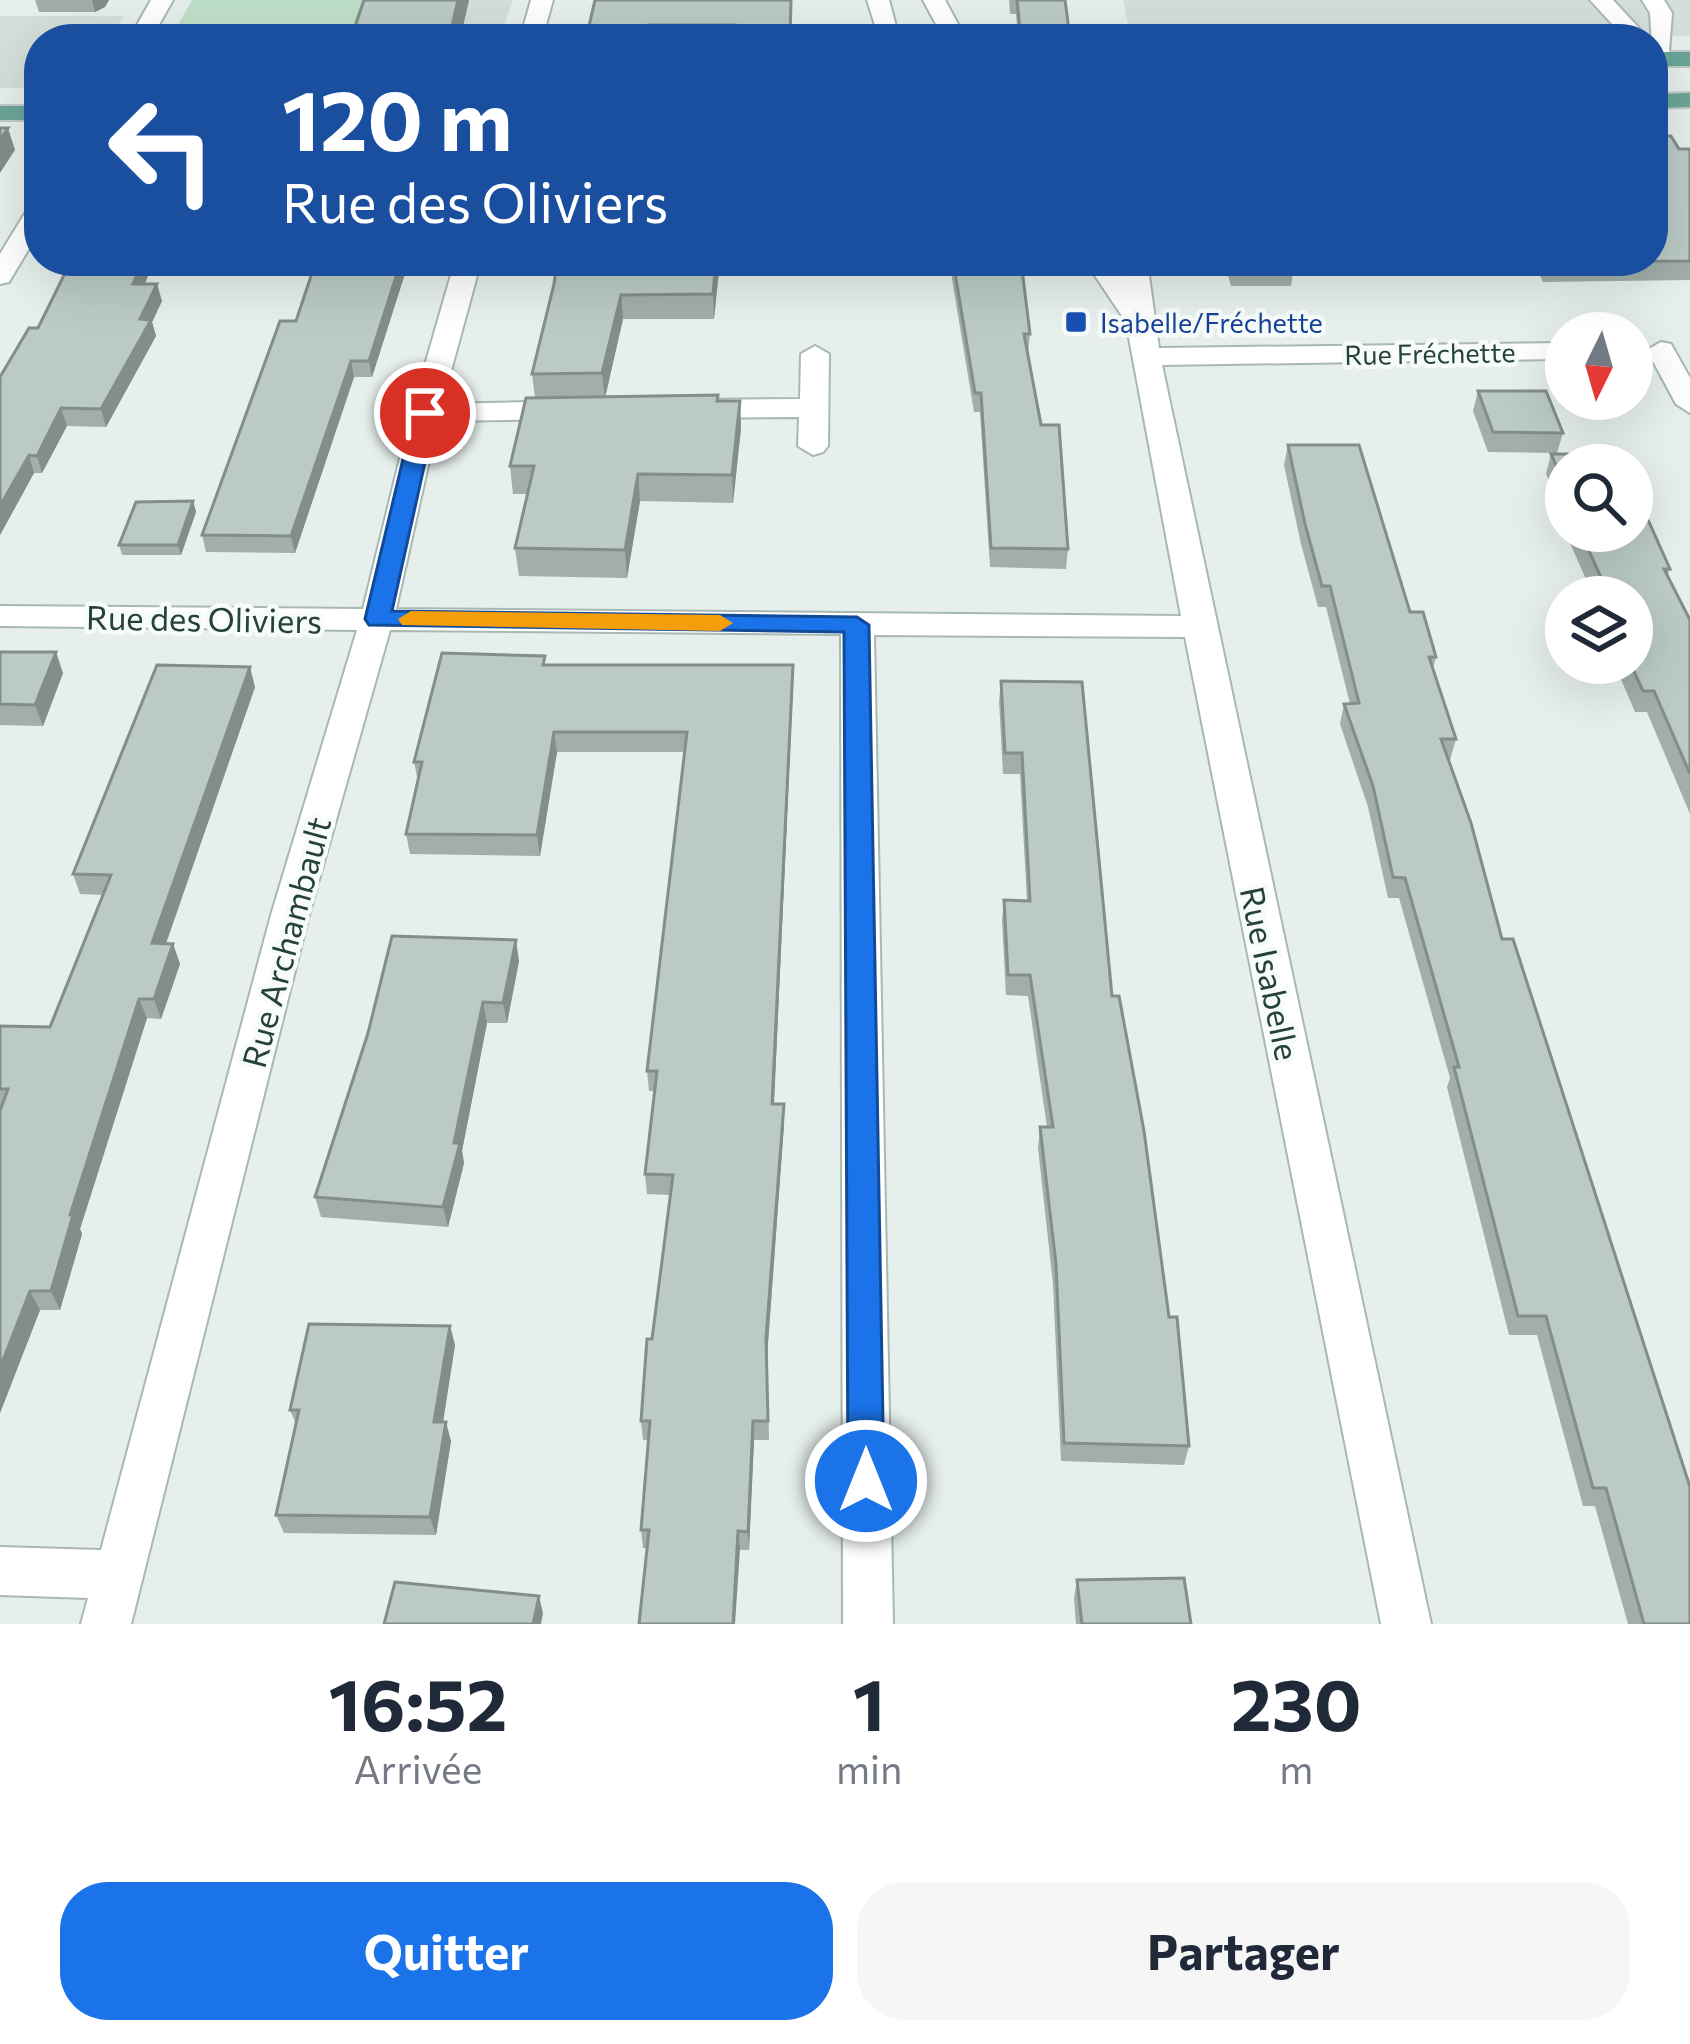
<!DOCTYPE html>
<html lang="fr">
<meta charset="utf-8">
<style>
body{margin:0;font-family:Commissioner,sans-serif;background:#f6f6f7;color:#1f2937;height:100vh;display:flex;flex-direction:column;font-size:45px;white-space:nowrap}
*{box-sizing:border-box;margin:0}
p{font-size:39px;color:#747a83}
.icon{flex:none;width:66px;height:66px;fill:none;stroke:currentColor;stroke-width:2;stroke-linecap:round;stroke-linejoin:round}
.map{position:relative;height:1624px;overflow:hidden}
.details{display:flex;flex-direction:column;background:#fff;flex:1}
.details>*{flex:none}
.guide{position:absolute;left:24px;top:24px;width:1644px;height:252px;border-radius:48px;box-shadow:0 12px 48px #0002;background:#1a4fa0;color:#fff;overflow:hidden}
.needle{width:78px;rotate:185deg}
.controls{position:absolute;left:1545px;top:312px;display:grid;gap:24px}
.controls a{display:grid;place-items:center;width:108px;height:108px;border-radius:50%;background:#fff;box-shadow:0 12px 48px #0002;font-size:60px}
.pin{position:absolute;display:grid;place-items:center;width:102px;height:102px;color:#fff;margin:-51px;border:6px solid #fff;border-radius:50%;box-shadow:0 3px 12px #0007}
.me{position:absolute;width:132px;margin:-66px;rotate:0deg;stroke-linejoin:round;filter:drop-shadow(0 0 9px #0008)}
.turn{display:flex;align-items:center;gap:42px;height:252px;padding:0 60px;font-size:54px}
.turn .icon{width:156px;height:156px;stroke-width:2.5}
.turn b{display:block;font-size:84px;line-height:102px}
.eta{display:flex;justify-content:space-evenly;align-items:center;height:204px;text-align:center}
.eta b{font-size:72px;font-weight:700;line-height:84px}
.primary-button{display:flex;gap:24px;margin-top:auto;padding:24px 60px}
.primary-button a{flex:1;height:138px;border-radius:48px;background:#1a73e8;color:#fff;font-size:48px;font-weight:700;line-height:138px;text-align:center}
.primary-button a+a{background:#f6f6f7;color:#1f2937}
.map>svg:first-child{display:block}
.built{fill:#d4dfda}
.green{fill:#bfe0c8}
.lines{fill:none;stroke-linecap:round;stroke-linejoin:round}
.minor-casing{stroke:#a8b8b2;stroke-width:4}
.major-casing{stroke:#c2cac8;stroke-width:4}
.minor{fill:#fff;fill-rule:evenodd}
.major{fill:#6aa596;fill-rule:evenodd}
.wall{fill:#a1aea9}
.shaded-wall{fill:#838d89}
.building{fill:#bbcac4;stroke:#838d89;stroke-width:3}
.route{fill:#1a73e8;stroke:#114b97;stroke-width:3}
.slow{fill:#f59e0b}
.transit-dot{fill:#1a4fb4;stroke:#f7fbf9;stroke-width:4.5}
.labels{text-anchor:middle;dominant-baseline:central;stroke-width:9;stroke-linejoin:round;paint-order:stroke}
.far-transit-label{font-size:27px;fill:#164399;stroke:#f7fbf9;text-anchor:start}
.far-street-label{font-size:27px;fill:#24423a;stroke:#f7fbf9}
.street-label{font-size:33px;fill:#24423a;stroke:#f7fbf9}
</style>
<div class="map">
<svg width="1690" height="1624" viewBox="0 0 1690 1624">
<rect width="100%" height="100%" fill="#e6efeb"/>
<path class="built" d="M363,0H513L499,39H359L370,11Z
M1123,0H1690V36L1131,39Z
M0,16H124L109,39H39V88H0Z"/>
<path class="green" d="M192,0H363L370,11L359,39H170Z"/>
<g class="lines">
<g class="minor-casing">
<path id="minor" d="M151,0H173L151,39H129Z
M531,0H553L542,39H520Z
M867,0H889L897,30L905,39L879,38Z
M923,0H945L966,39H944Z
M1590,0H1613L1649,39H1626Z
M1642,0H1664L1672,13L1668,64H1653L1650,13Z
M39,202V232L9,282L0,284V254L30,205Z
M455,261H481L442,404L571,401L585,410L571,419L438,421L396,609L1181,616L1126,322L1085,261H1111L1122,277L1121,261H1147L1159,348L1566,343V359L1162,365L1431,1624H1381L1185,637L874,635L893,1624H843L841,634L390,630L309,915L131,1624H81L88,1598L0,1595V1547L101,1550L271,915L357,630L0,626V606L363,609L411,413Z
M1661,342L1671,344L1690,378V413L1676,404L1647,350Z
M815,346L829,354L828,446L823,452L813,455L798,446L799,417L693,418L679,409L693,400L800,399L801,354Z"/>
</g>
<g class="major-casing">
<path id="major" d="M887,26L895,28L900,39H878L879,28Z
M1653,52H1690V66H1653Z
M1690,93V107L1653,108V94Z
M0,106H39V120H0Z"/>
</g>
<use href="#minor" class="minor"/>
<use href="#major" class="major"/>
</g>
<path class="wall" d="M35,0H109L105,7L95,12H39Z
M364,0H469L460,39H353L352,35Z
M595,0H792L791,39H586Z
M1009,0H1065L1068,39H1018L1016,14H1010Z
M1679,149H1690V280L1543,282L1533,261H1653Z
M409,261L372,377H354L295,553L206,552L202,535L296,321Z
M557,261H720L714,319H623L605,397L740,401L741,428L733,503L640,501L627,578L519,576L515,548L528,494H513L510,466L535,398L532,374L554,284Z
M951,261H1021L1030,334L1028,353L1068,549L1066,569L990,567L980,412H974L952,279Z
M1224,261H1293L1294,267L1291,286H1231Z
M145,284L162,301L152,322L156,336L106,427L67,426L42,473H34L0,535L38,328Z
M1478,391L1563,433L1557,453L1488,452L1473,411Z
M1288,445L1410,612L1436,657L1433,668L1456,739L1450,760H1448L1690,1624H1628L1595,1506H1583L1537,1335H1509L1447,1087L1450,1078L1399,898H1388L1368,807L1340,724L1344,704H1350L1326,607H1318L1301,544L1284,465Z
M1551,454L1566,465V522L1546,474Z
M193,501L196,512L181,555H122L119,545Z
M1570,531H1632L1670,569L1667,576L1690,620V814L1647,712H1635L1614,663H1632V597H1594L1569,541Z
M0,652L63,673L43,726L0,725Z
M546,665L793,685L774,1104H784V1124L767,1357L769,1440H754L749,1550L643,1548L641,1530L648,1440H643L641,1421L670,1195L647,1194L645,1174L654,1091H649L647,1071L685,752H557L540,856L410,854L406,834L418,781L414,762Z
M1001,681L1112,996L1169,1317L1189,1446L1184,1465L1061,1461L1053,1284L1038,1148L1040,1127H1047L1028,996L1006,995L1002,921L1004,900L1027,901L1020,774H1003L999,701Z
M255,687L166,944H173L180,964L161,1019L147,1018L80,1229L82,1234L60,1310H40L0,1413V1026L50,1027L103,895L80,894L73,874Z
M519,961L507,1023H487L462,1151L464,1163L448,1227L321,1217L315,1197Z
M450,1326L455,1345L443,1422L451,1441L436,1535L284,1533L276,1515L296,1424L290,1410Z
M1077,1580L1191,1624H1076L1074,1598Z"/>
<path class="shaded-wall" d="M92,0H109L105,7L95,12Z
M458,0H469L460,39H451L450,34Z
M8,128L15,150L0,173V140Z
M143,261H154L138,301L133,284Z
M401,261H409L372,377L369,361Z
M716,261H720L714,319L713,294Z
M157,284L162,301L152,322L156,336L106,427L101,409Z
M621,295L623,319L605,398L602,373Z
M351,361L354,377L295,553L291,536Z
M740,401L741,428L733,503L732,475Z
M61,408L67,426L42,473L37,456Z
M29,455L34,473L0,535V506Z
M638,474L640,501L627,578L625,550Z
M193,501L196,512L181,555L178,545Z
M56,652L63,673L43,726L35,705Z
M793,665V685L773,1124L772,1104Z
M250,667L255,687L159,963L152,943Z
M554,732L557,752L540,856L537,835Z
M516,940L519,961L507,1023L503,1003Z
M173,944L180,964L161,1019L154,999Z
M139,999L147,1018L80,1229L82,1234L60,1310L51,1291L70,1215Z
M483,1002L487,1023L462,1151L464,1163L448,1227L443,1207Z
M784,1104V1124L767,1357L769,1440L766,1338Z
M30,1291L40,1310L0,1413V1368Z
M450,1326L455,1345L440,1441L434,1422Z
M753,1421L754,1440L749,1550L748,1532Z
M446,1422L451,1441L436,1535L430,1517Z
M738,1531L740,1549L735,1624H733Z
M539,1596L543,1613L541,1624H533Z"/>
<path class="building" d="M364,0H458L450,34L352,35Z
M595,0H791L790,39H734L735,25H649L647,39H586Z
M1017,0H1065L1069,30H1020Z
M0,128H8L0,140Z
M1653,136H1671L1679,149H1690V261L1548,262L1547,261H1653Z
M71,261H143L133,284H157L140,319L151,320L101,409L61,408L37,456L29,455L0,506V377L29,328H38Z
M316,261H401L369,361H351L291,536L202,535L280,321H296Z
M557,261H716L713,294L621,295L602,373L532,374L554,284Z
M953,261H1021L1030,334H1024L1041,425H1059L1068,549L991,548L981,393H975Z
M1232,261H1293L1294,267H1234Z
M1478,391H1546L1563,433L1493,432Z
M718,395L717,401H740L732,475L638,474L625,550L515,548L534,466H510L526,398Z
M1288,445H1359L1410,612H1423L1436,657H1429L1456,739H1441L1471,823L1502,939H1513L1690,1487V1624H1644L1606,1488H1593L1546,1316H1518L1454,1067H1459L1405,878L1393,877L1373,786L1344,704L1359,703L1330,586H1322L1305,524Z
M1551,454H1619L1623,465H1566V487Z
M1632,484L1670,569H1664L1690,620V774L1654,691H1643L1630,663H1632V597H1610L1580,531H1632Z
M193,501L178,545H119L136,502Z
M0,652H56L35,705L0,704Z
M442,653L545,656L543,665H793L772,1104H784L766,1338L768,1421H753L748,1532L738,1531L733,1624H639L649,1530H641L650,1421H641L647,1339H652L673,1175L645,1174L657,1071H647L687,732H554L537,835L406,834L422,762H414Z
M157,665L250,667L152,943L173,944L154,999H139L70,1215H73L51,1291H30L0,1368V1111L8,1089H0V1026L50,1027L111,875L73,874Z
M1001,681L1082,682L1112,996H1119L1144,1131L1169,1317H1177L1189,1446L1064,1443L1056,1264L1040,1127H1053L1030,975H1008L1004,900L1030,901L1022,753H1005Z
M392,936L516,940L503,1003L483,1002L454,1143H460L443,1207L315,1197L368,1033Z
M309,1324L450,1326L434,1422H446L430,1517L276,1515L299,1410H290Z
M1184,1578L1191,1624H1082L1077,1580Z
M395,1582L539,1596L533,1624H384Z"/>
<path class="route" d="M425,406L436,413L392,611L857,617L869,625L884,1481L879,1493L866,1498L853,1493L848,1481L844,632L369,625L365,619L414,413Z"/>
<path class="slow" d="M411,611L720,615L733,623L720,631L402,625L398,619Z"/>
<rect class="transit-dot" x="1064" y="310" width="24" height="24" rx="6"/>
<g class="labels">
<g class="far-transit-label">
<text x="1100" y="322">Isabelle/Fréchette</text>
</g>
<g class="far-street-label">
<text transform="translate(1430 353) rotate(-1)">Rue Fréchette</text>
</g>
<g class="street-label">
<text transform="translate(204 618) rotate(1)">Rue des Oliviers</text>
<text transform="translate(285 942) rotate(-75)">Rue Archambault</text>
<text transform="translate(1271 973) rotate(78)">Rue Isabelle</text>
</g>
</g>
</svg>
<div class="controls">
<a><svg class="needle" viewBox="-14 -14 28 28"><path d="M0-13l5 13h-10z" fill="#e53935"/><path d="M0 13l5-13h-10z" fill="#747a83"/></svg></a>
<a><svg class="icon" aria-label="search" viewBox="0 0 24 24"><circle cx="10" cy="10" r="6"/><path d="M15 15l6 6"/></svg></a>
<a><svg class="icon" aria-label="layers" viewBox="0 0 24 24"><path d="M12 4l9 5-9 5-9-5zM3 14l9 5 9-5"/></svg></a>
</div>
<div class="pin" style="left:425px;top:413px;background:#d93025"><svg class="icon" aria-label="arrive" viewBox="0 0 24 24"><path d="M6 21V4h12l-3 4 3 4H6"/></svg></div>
<svg class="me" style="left:866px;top:1481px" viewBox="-20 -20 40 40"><circle r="17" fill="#1a73e8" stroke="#fff" stroke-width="3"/><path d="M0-11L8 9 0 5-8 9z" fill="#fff"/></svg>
<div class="guide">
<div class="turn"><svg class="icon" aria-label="left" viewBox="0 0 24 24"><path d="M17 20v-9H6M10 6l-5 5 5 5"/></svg><div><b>120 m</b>Rue des Oliviers</div></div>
</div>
</div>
<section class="details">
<div class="eta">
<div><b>16:52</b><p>Arrivée</p></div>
<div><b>1</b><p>min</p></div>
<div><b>230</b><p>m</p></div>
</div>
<div class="primary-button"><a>Quitter</a><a>Partager</a></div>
</section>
